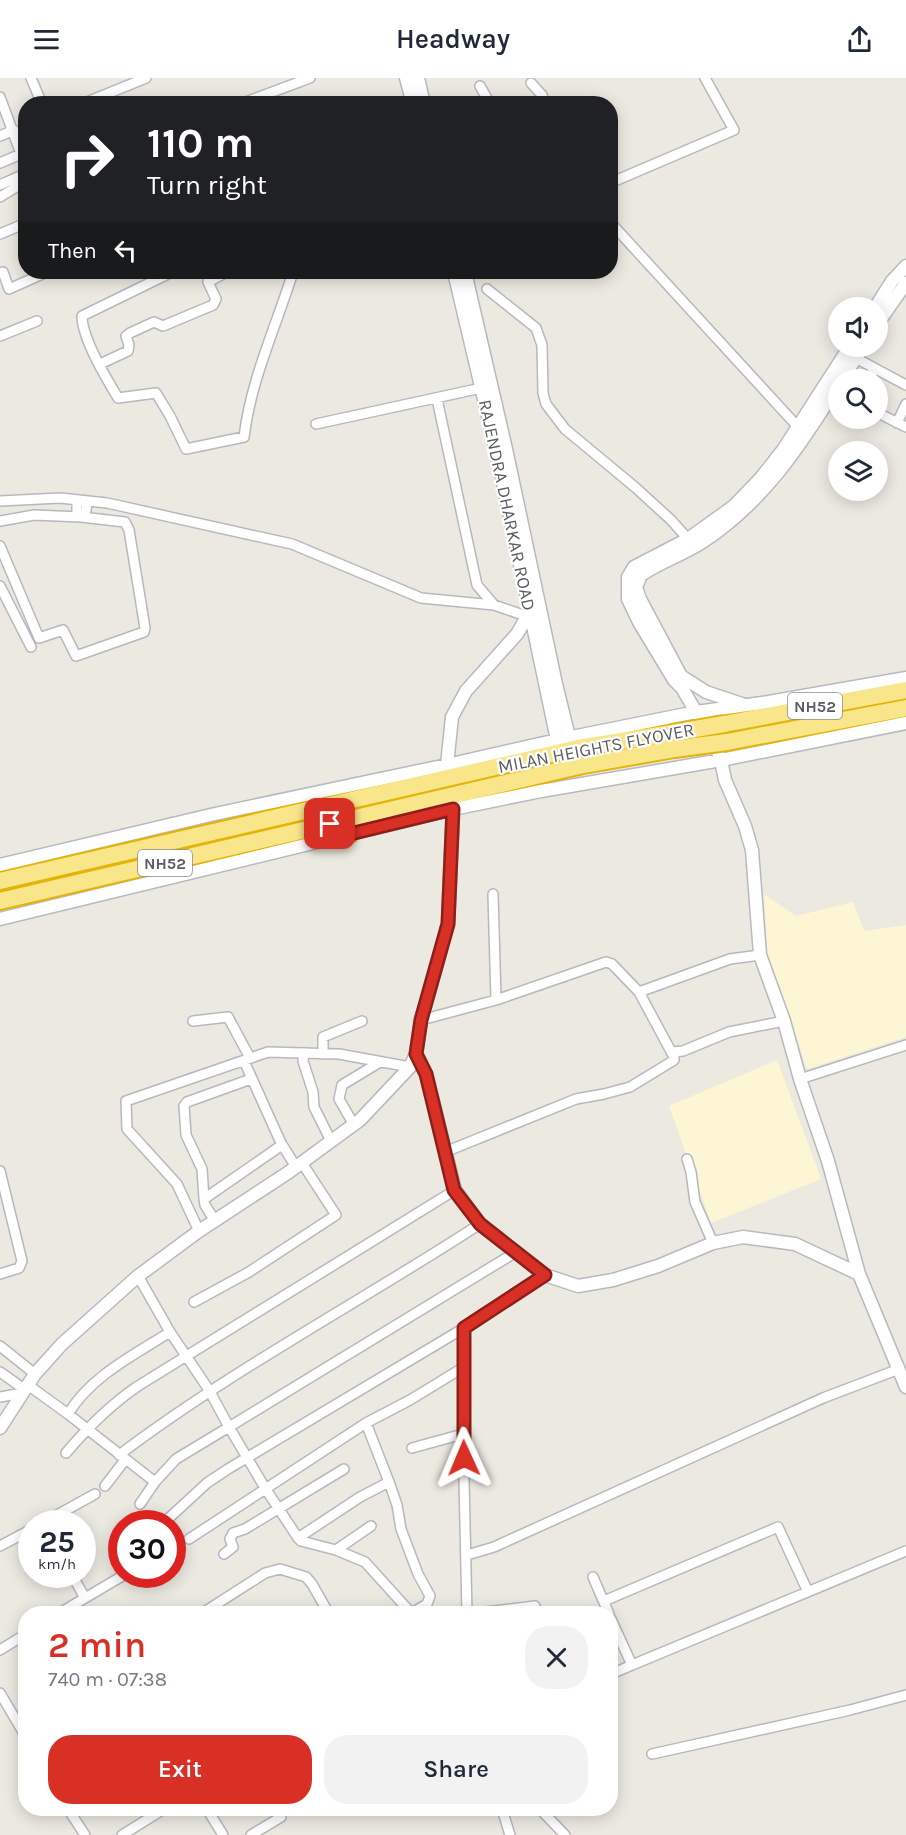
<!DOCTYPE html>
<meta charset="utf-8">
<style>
body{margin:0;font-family:Karla,sans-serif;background:#f2f2f3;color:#1f2937;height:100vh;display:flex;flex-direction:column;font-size:22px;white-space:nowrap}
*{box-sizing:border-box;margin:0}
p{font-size:20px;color:#747a83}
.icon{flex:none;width:33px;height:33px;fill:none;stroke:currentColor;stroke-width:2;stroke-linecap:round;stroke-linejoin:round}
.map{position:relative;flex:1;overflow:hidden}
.drawer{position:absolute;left:18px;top:1528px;width:600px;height:210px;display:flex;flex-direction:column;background:#fff;border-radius:24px;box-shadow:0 3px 15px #0003}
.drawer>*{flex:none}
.banner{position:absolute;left:18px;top:18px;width:600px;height:183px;border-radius:24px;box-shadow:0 3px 15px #0003;background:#202124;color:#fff;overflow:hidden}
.fabs{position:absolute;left:828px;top:219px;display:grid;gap:12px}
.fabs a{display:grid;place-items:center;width:60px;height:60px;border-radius:50%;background:#fff;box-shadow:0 3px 15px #0003;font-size:30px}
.speed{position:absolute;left:18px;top:1432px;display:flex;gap:12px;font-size:30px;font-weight:700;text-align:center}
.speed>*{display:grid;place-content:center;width:78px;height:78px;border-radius:50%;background:#fff;box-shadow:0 3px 15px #0003;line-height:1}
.speed small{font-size:15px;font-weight:400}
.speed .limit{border:9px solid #d22;background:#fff;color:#111}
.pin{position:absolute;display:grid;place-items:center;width:51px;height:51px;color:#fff;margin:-26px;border-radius:12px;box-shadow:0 3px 9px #0006}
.me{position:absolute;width:66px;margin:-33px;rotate:359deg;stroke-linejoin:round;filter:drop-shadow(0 0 4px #0008)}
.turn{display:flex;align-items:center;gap:21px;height:126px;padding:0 30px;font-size:27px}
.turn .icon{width:78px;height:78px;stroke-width:2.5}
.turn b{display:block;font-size:42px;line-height:51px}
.then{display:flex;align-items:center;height:57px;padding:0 30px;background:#0003;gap:12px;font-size:22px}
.round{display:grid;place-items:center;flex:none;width:63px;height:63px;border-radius:24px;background:#f2f2f3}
.summary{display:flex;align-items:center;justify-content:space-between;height:102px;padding:0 30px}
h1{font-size:36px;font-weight:600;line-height:45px;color:#d93025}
.cta{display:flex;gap:12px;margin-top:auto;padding:12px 30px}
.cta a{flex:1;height:69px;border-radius:24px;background:#d93025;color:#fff;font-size:24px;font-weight:600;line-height:69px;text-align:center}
.cta a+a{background:#f2f2f3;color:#1f2937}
header{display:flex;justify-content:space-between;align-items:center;height:78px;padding:0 30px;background:#fff;font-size:27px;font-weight:600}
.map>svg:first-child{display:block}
.commercial{fill:#fcf6d5}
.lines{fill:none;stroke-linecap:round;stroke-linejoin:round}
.street-casing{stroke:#b6b8bd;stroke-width:12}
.secondary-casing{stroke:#b6b9bf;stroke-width:15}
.highway-casing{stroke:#e4b308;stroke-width:20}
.street{stroke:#fff;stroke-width:9}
.secondary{stroke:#fff;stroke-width:12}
.highway{stroke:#f9e68b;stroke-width:16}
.highway-bridge-casing{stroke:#e4b308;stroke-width:20;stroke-linecap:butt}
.highway-bridge{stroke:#f9e68b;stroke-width:16}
.route-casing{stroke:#8d1f18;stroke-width:15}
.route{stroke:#d93025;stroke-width:10}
.labels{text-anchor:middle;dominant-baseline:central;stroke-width:4.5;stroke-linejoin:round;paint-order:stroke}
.shield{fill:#fff;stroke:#8b8d90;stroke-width:1.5}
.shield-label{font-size:16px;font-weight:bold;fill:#595c61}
.street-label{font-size:18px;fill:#595c61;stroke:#fff}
</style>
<header><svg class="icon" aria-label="menu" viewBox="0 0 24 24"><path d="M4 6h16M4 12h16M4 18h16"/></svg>Headway<svg class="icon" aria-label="share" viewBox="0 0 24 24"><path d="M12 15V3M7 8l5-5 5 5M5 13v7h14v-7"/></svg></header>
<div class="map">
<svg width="906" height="1757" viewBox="0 0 906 1757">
<rect width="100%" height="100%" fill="#eceae0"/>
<path class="commercial" d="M764,816L796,838L853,824L864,853L906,847V959L807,991L767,873Z
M777,982L821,1101L711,1145L669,1028Z"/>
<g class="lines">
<g class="street-casing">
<path id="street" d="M31,0L42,26
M531,5L542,17L545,26
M480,8L490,26
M0,19L21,76L0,85
M82,26L146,0
M240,26L310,0
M0,58L14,52
M610,105L734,52L705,0
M0,107L20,98H26
M0,119L18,108L26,101
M610,144L798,349
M0,156L26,145
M172,194L82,238C82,260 106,300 118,320L156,315L170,338L186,371L244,359C251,301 276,249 293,194
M0,195L3,194L9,211L47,194
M487,211L536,250L542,267L543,315L546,326L565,351L636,410L671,442L688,461
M0,258L37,243
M850,277L906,307
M100,286L128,273L129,267L126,258L130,255L154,244L163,248L213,227L216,221L208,204L227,194
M869,302L874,290
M437,321L477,507L494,527
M878,335L906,349
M897,345L906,326
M316,346L486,309
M77,422V433L81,439L86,433L87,423
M0,423L60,420L107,425L292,466L421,520L494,527L526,538
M0,443L34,437L81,439L125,444L129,452L145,550L144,554L76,578L63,552L39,560L0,468
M0,508L31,569
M493,816L496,922
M639,914L730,881L760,877
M421,942L496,922L606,884L612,886L639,914L674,979V982L671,984L630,1009L604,1016L576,1021L445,1074
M193,943L228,939L250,980
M671,974L683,973L729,954L784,943
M304,975L303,983L313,1014L314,1029L331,1063
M323,976V959L362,943
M244,983L281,1065L296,1089
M251,1001L187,1024L184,1028L186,1057L202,1091L204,1121L282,1067
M800,1001L906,967
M354,1047L339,1021L342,1007L380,984
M687,1081L691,1094L695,1124L713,1165
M0,1093L22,1183L19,1190L0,1196
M204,1121L205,1127L215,1143
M199,1153L177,1106L127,1051L126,1023L268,974L339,976L410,989
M138,1198L170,1254L209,1312L229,1349L516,1174
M194,1224L249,1194L336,1137L302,1085
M0,1268L35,1296
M0,1294L24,1311
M28,1307L68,1336C91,1298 134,1277 170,1254
M0,1319L22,1315
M68,1336L155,1404L176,1381L229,1349L265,1410L298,1460L301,1463L336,1472L365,1484L412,1536
M412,1370L463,1356
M66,1375C88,1349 110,1327 138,1308L455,1112
M119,1377C233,1291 360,1224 480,1146
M389,1404L397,1427L401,1451L418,1496L430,1518L427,1526L412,1535
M105,1408L125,1382
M140,1426L155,1404
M169,1440L207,1405L228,1391L464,1250
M41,1446L95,1416
M298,1460L360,1419L389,1404L366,1345
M189,1461L366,1345L410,1322L464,1289
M0,1468L32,1451
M336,1472L371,1448
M224,1476L233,1469L230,1461L233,1455L245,1451L344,1391
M467,1477L494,1469L823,1320L899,1291
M72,1497L85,1520
M593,1499L609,1536
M604,1523L778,1449L808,1514
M58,1536L124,1497
M201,1536L265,1495L280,1491L306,1499L312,1506L329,1536
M467,1536L463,1356L464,1250L545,1197
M468,1536L535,1528
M610,1539L632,1587L906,1473
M0,1572L26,1556
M616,1594L632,1587
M0,1615L26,1659
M652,1676L850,1632L906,1617
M68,1731L85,1757
M207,1731L223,1757
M502,1731L510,1757
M540,1731L565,1757
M122,1757L164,1731
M251,1757L281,1739"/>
</g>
<g class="secondary-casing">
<path id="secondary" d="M406,0L413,26
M418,0L424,26
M454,194L496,372L557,662
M465,194L506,371L556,606L569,659
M875,230L892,203L906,188
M878,245L906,205
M850,268L783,372L760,401L734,428L688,461L634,489L628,499V521L639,544L674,602L682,610L696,634L707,644L721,682L725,702L745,748L752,772L760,877L784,943L800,1001L828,1083L859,1196L906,1309
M842,302L863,268
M681,598L706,614L742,626
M682,609L681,598L640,521L636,509L641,497C660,484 682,477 701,465C763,425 800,368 838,307
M447,687L452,639L466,613L517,556L532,530
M0,787L215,736L447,687L557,662L696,634L762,625L906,600
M0,841L453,731L541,713L721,682L906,645
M416,976L426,996L455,1112L480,1146L545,1197L578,1208L613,1202L658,1188L713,1165L743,1159L795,1166L859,1196
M0,1350L35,1296L62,1266L138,1198L199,1153L289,1094L360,1042L410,989L416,976L421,942L448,846L453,731"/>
</g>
<g class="highway-casing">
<path id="highway" d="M724,646L906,612
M727,664L906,630
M330,746L350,756
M0,803L578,670L672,655
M0,823L583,687L674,671"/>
</g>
<use href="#street" class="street"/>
<use href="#secondary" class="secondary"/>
<use href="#highway" class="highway"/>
<g class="highway-bridge-casing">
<path id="highway-bridge" d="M672,655L724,646
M674,671L727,664"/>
</g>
<use href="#highway-bridge" class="highway-bridge"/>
</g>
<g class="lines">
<g class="route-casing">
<path id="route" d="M330,746L350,756L453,731L448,846L421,942L416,976L426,996L454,1112L480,1146L545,1197L464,1250V1380"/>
</g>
<use href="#route" class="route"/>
</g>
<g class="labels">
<g class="shield">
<rect x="788" y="615" width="54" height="26" rx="4.5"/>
<rect x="138" y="772" width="54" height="26" rx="4.5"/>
</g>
<g class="shield-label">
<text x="815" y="628">NH52</text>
<text x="165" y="785">NH52</text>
</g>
<g class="street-label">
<text transform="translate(507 427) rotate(78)">RAJENDRA DHARKAR ROAD</text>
<text transform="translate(596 670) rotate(-11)">MILAN HEIGHTS FLYOVER</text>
</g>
</g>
</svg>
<div class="fabs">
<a><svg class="icon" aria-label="sound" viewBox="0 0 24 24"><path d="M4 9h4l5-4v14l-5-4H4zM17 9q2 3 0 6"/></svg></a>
<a><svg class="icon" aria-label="search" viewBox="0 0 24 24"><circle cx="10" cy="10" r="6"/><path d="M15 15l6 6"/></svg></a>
<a><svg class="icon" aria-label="layers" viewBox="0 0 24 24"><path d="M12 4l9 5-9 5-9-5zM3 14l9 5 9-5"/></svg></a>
</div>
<div class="speed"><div>25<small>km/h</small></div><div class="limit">30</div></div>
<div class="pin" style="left:330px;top:746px;background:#d93025"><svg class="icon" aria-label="arrive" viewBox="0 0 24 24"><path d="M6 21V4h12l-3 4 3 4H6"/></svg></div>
<svg class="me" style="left:464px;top:1380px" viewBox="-20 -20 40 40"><path d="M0-17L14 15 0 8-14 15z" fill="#d93025" stroke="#fff" stroke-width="4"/></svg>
<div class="banner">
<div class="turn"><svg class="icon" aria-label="right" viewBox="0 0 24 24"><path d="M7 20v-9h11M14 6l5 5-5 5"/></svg><div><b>110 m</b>Turn right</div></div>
<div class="then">Then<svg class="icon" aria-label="left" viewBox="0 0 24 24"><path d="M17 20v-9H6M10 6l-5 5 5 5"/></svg></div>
</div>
<section class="drawer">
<div class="summary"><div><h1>2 min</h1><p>740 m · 07:38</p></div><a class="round"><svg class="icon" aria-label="close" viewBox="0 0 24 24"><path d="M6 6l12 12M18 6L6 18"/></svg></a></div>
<div class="cta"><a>Exit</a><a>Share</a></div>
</section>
</div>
